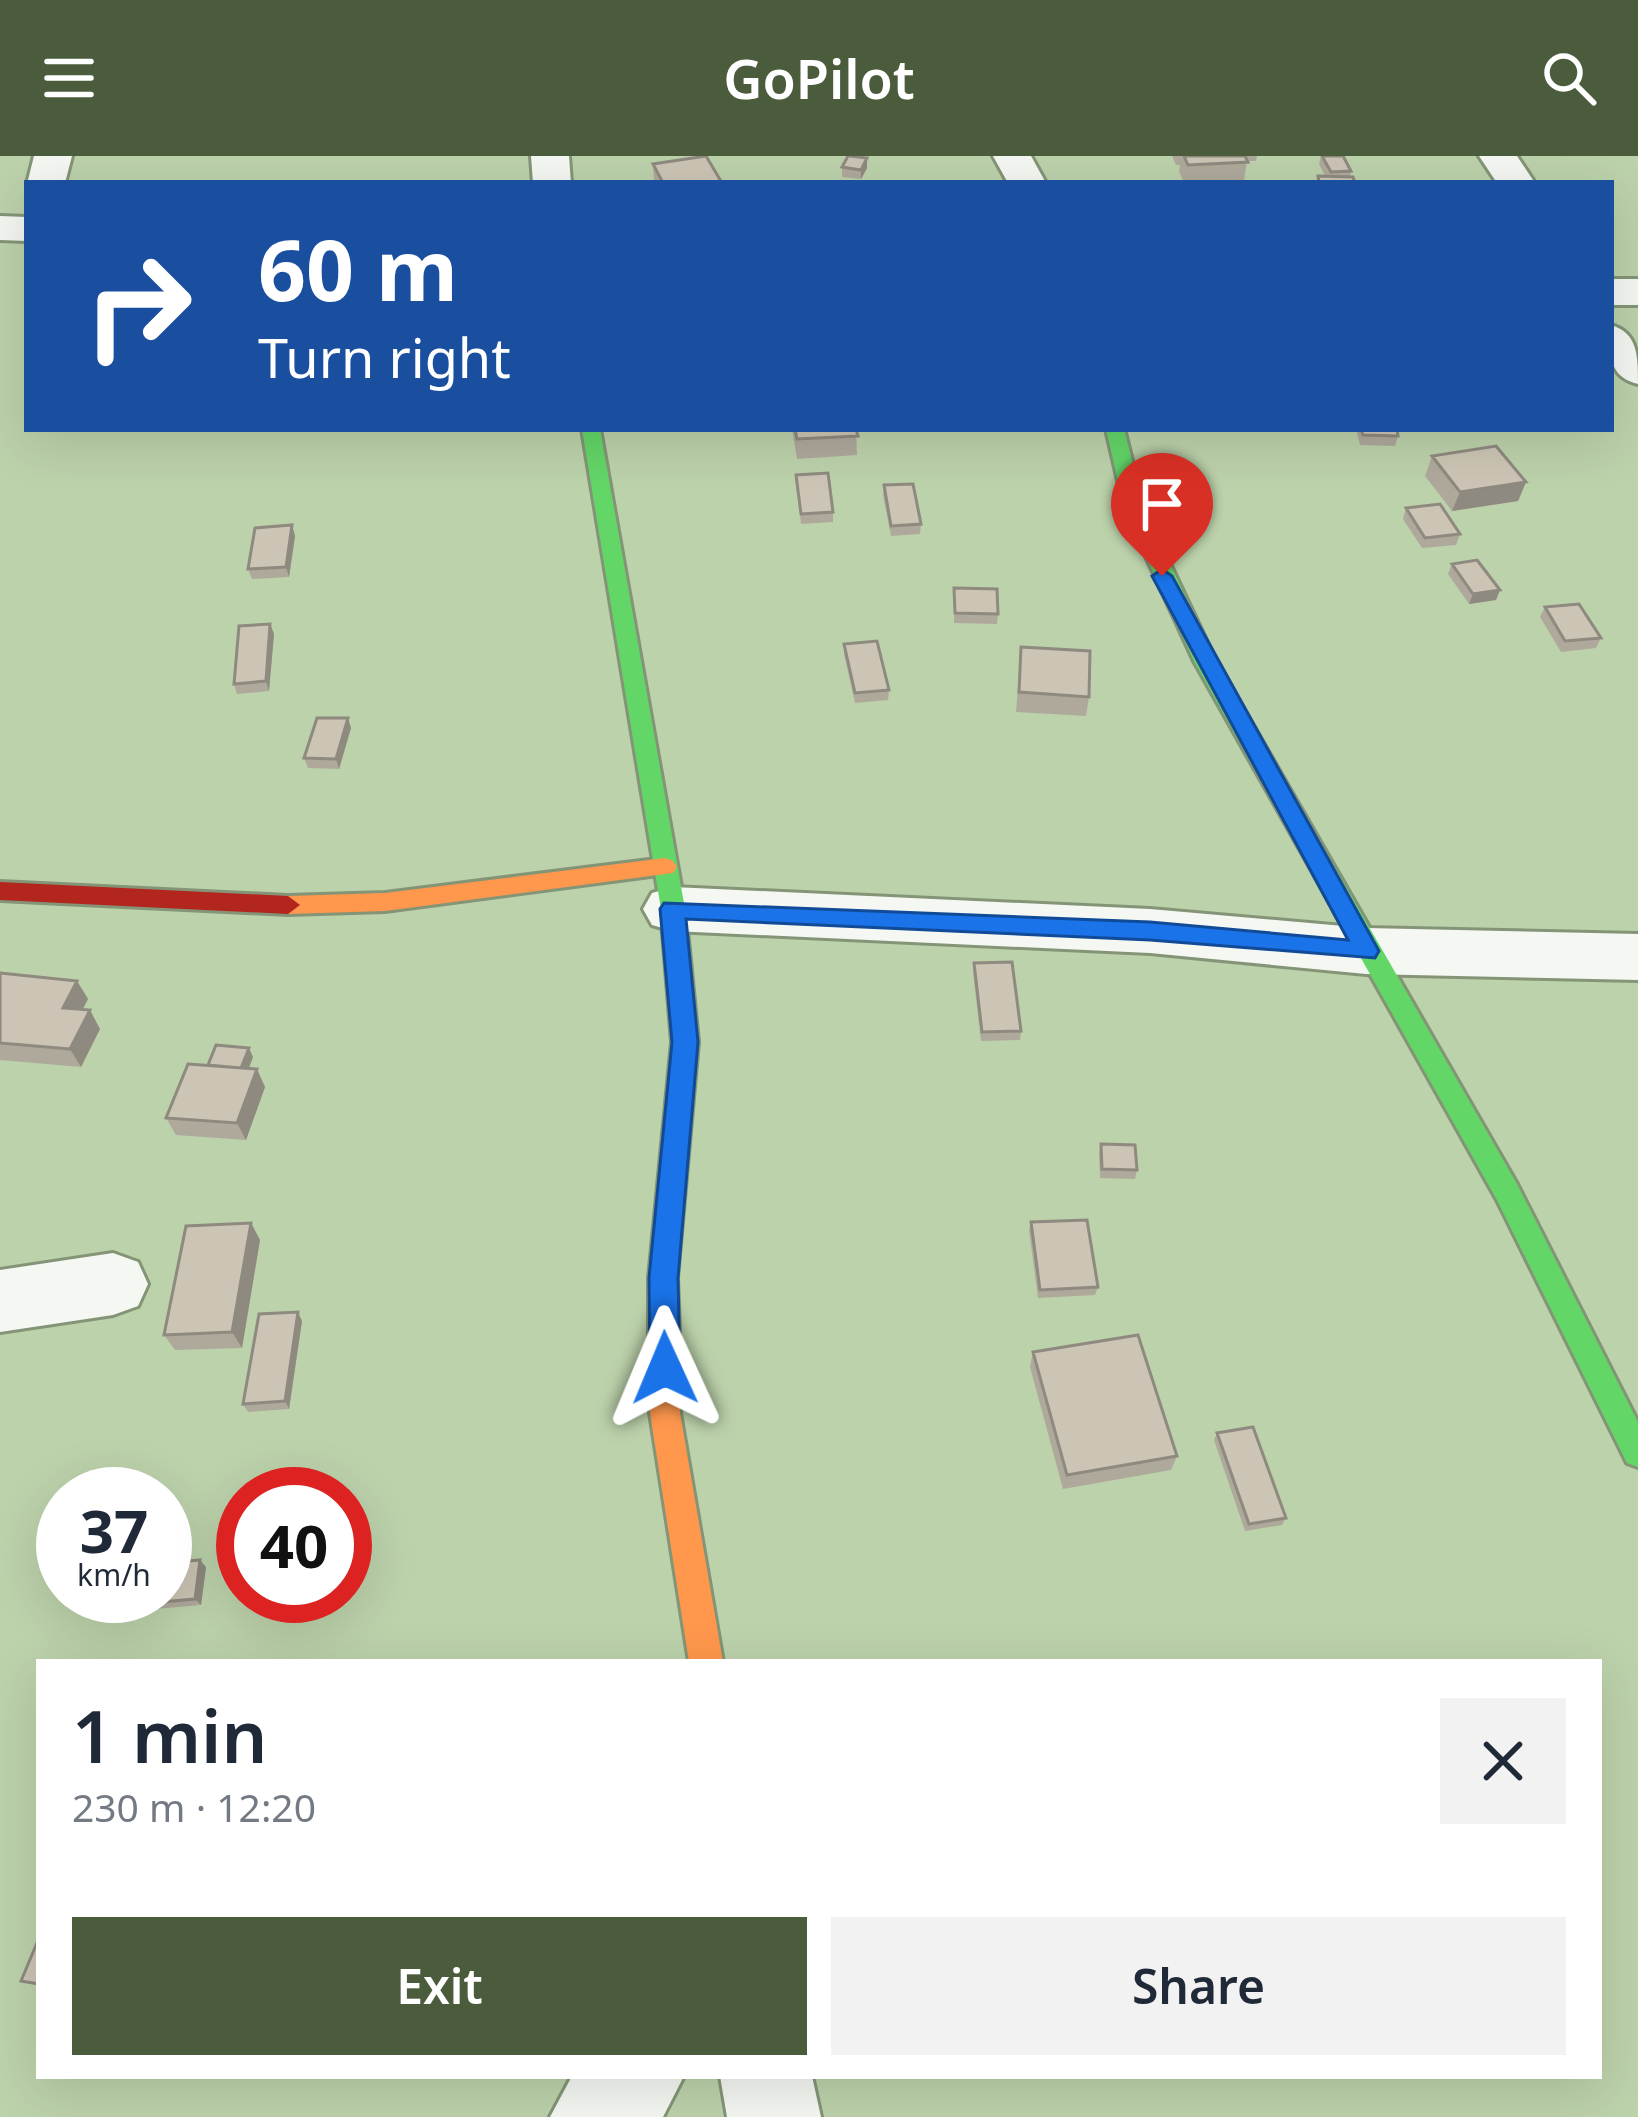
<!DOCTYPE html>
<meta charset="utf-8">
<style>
body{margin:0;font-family:"Noto Sans",sans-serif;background:#f2f2f3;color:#1f2937;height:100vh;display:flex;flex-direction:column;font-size:45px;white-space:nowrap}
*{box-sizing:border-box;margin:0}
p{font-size:39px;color:#747a83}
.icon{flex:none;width:66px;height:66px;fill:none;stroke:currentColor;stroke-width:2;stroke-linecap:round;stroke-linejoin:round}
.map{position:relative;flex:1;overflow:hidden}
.panel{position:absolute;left:36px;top:1503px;width:1566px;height:420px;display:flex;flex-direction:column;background:#fff;border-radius:0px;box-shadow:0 12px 48px #0002}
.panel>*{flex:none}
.guide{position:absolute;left:24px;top:24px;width:1590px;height:252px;border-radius:0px;box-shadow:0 12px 48px #0002;background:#1a4fa0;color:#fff;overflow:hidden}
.speed{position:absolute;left:36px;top:1311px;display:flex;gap:24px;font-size:60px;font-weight:700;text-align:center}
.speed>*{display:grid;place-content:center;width:156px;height:156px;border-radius:50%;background:#fff;box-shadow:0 12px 48px #0002;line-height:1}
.speed small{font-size:30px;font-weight:400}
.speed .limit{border:18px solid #d22;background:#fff;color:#111}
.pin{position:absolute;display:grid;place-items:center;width:102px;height:102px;color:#fff;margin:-123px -51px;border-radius:50% 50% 50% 0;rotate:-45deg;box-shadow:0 0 12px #0007}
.pin .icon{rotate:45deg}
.me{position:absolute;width:132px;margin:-66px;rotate:359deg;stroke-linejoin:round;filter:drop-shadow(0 0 9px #0008)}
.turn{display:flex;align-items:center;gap:42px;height:252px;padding:0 36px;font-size:54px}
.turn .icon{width:156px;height:156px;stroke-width:2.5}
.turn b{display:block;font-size:84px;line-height:102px}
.round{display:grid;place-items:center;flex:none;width:126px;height:126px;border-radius:0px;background:#f2f2f3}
.head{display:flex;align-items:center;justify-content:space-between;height:204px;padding:0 36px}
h1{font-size:72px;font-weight:600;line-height:90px}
.button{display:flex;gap:24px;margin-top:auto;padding:24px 36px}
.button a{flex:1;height:138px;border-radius:0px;background:#4b5c3d;color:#fff;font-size:48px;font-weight:600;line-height:138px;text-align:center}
.button a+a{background:#f2f2f3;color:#1f2937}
header{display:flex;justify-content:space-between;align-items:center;height:156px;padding:0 36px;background:#4b5c3d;color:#fff;font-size:54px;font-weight:600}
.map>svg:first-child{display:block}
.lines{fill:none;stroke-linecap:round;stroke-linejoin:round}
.street-casing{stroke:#849577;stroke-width:6}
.fast-casing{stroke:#849577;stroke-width:6}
.slow-casing{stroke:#849577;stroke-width:6}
.jam-casing{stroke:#849577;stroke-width:6}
.street{fill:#f5f8f2;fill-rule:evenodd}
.fast{fill:#63d668;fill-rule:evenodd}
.slow{fill:#ff974d;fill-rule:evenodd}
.jam{fill:#b3261e;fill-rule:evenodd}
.wall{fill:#afa99c}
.shaded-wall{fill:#8f8a7f}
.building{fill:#ccc5b5;stroke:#8f8a7f;stroke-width:3}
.route{fill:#1a73e8;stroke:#114b97;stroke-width:3}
</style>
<header><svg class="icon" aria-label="menu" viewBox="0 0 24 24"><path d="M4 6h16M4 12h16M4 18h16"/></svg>GoPilot<svg class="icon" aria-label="search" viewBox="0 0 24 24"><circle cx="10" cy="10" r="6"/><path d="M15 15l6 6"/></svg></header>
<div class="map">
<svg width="1638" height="1961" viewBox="0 0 1638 1961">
<rect width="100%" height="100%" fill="#bcd2ab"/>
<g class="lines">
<g class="street-casing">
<path id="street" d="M34,0H72L65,27L27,28Z
M531,0H569L571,27H533Z
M993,0H1031L1046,27H1008Z
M1479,0H1517L1535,27H1497Z
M0,60L27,61V85L0,84Z
M1611,123H1638V149H1611Z
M1611,169C1638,177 1638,200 1638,228C1606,220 1611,197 1611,169Z
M673,731L1150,753L1366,772L1638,778V824L1366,818L1150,797L673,775L652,769L643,753L652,737Z
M113,1097L138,1106L148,1128L138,1150L113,1159L0,1176V1114Z
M572,1920H684L663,1961H550Z
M720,1920H812L821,1961H727Z"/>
</g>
<g class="fast-casing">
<path id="fast" d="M582,273H600L685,753L698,886L677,1122L679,1176L674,1185L664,1189L654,1185L649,1176V1122L672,886L661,753Z
M1106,273H1124L1145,355L1216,505L1517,1028L1638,1266V1311L1627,1307L1497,1044L1194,505L1125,355Z"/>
</g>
<g class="slow-casing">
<path id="slow" d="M665,702L673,705L677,711L673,717L385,755L288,758L276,749L288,740L385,737Z
M664,1163L674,1167L679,1176L680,1257L723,1506H689L650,1257L649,1176L654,1167Z"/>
</g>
<g class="jam-casing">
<path id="jam" d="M0,726L288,740L300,749L288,758L0,744Z"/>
</g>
<use href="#street" class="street"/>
<use href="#fast" class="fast"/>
<use href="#slow" class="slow"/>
<use href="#jam" class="jam"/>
</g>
<path class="wall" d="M1172,0H1257L1256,5H1247L1244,25L1206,27H1184L1179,15L1180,9H1176Z
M1321,0H1343L1351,15L1350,21L1355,27H1316L1318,20H1325L1319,8Z
M867,2V12L861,23L842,21V11Z
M653,8L722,27L654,26Z
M792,273H856L857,299L797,303Z
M1356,273H1397L1398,280L1395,290L1360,289Z
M1432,300L1526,326L1518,345L1452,355L1425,320Z
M796,319L833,356V366L801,368Z
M884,329L921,368L920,378L891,380L883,339Z
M1406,352L1460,378L1456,389L1422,392L1403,363Z
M292,369L295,380L289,421L252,423L248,413Z
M1452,408L1500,434L1496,444L1469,448L1448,418Z
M954,432L998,458L997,468L954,467Z
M1545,451L1601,482L1596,492L1561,496L1540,461Z
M270,468L274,478L269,535L237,538L234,528Z
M844,488L889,534L888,544L855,547L844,498Z
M1021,491L1089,541L1086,560L1016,556Z
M351,572L339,613L308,612L304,602Z
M974,807L1021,875L1020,884L981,885L973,816Z
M0,817L77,825L88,843L82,854L100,873L81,911L0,904Z
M253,901L249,912L265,931L246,984L176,979L166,962L208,909Z
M1101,988L1137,1014L1135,1023L1100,1022L1099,997Z
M1031,1066L1098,1131L1095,1139L1038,1142L1029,1074Z
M251,1067L260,1084L242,1192L175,1194L164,1179Z
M302,1165L289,1253L248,1256L243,1248Z
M1033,1196L1177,1300L1171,1314L1063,1333L1030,1211Z
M1217,1277L1286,1362L1282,1369L1245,1375L1214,1284Z
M206,1411L201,1449L87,1459L80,1453Z"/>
<path class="shaded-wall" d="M867,2V12L861,23V14Z
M1526,326L1518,345L1452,355L1460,336Z
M292,369L295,380L289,421L286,411Z
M1500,434L1496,444L1469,448L1473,438Z
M270,468L274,478L269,535L266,525Z
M348,562L351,572L339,613L336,603Z
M77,825L88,843L74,870L63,852Z
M90,854L100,873L81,911L70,893Z
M249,892L253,901L244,925L239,916Z
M257,913L265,931L246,984L237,967Z
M251,1067L260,1084L242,1192L232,1176Z
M298,1156L302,1165L289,1253L285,1245Z
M200,1404L206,1411L201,1449L195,1443Z"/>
<path class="building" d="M706,0L722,27H663L653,8Z
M848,0H850L867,2L861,14L842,11Z
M1184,0H1245L1248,6L1188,9Z
M1322,0H1343L1351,15L1331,16Z
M1318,20L1353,21L1355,27H1319Z
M795,273H856L858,280L797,283Z
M1361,273H1397L1398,280L1363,279Z
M1496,290L1526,326L1460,336L1432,300Z
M828,317L833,356L801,358L796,319Z
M913,328L921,368L891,370L884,329Z
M1440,348L1460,378L1425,382L1406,352Z
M292,369L286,411L248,413L255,372Z
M1477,404L1500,434L1473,438L1452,408Z
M954,432L997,433L998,458L955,457Z
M1579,448L1601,482L1565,485L1545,451Z
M270,468L266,525L234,528L239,470Z
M877,485L889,534L855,537L844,488Z
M1021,491L1090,495L1089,541L1019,536Z
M317,562H348L336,603L304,602Z
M1012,806L1021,875L982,876L974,807Z
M0,817L77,825L63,852L90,854L70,893L0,887Z
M216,889L249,892L241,912L208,909Z
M188,908L257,913L237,967L166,962Z
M1101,988L1135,989L1137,1014L1102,1013Z
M1087,1064L1098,1131L1040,1134L1031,1066Z
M251,1067L232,1176L164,1179L186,1070Z
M298,1156L285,1245L243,1248L259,1158Z
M1138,1179L1177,1300L1067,1319L1033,1196Z
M1253,1271L1286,1362L1249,1368L1217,1277Z
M200,1404L195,1443L80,1453L82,1440H165V1407Z
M39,1782V1828L21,1825Z"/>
<path class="route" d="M1162,413L1172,420L1379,795L1375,802L1150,784L686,763L698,886L678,1122L680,1212L675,1221L665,1225L654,1221L650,1212L649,1122L672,886L660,753L664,747L1150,766L1348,784L1152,420Z"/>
</svg>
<div class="speed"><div>37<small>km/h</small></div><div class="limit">40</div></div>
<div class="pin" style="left:1162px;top:420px;background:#d93025"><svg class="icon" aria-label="arrive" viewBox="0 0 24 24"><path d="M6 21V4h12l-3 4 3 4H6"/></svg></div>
<svg class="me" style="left:665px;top:1212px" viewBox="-20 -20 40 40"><path d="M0-17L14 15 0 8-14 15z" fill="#1a73e8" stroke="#fff" stroke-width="4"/></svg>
<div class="guide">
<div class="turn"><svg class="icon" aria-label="right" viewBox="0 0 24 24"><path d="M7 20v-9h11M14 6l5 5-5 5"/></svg><div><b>60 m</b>Turn right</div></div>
</div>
<section class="panel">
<div class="head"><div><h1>1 min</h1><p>230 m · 12:20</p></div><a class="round"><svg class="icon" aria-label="close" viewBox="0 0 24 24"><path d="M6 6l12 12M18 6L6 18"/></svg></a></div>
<div class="button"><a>Exit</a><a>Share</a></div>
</section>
</div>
